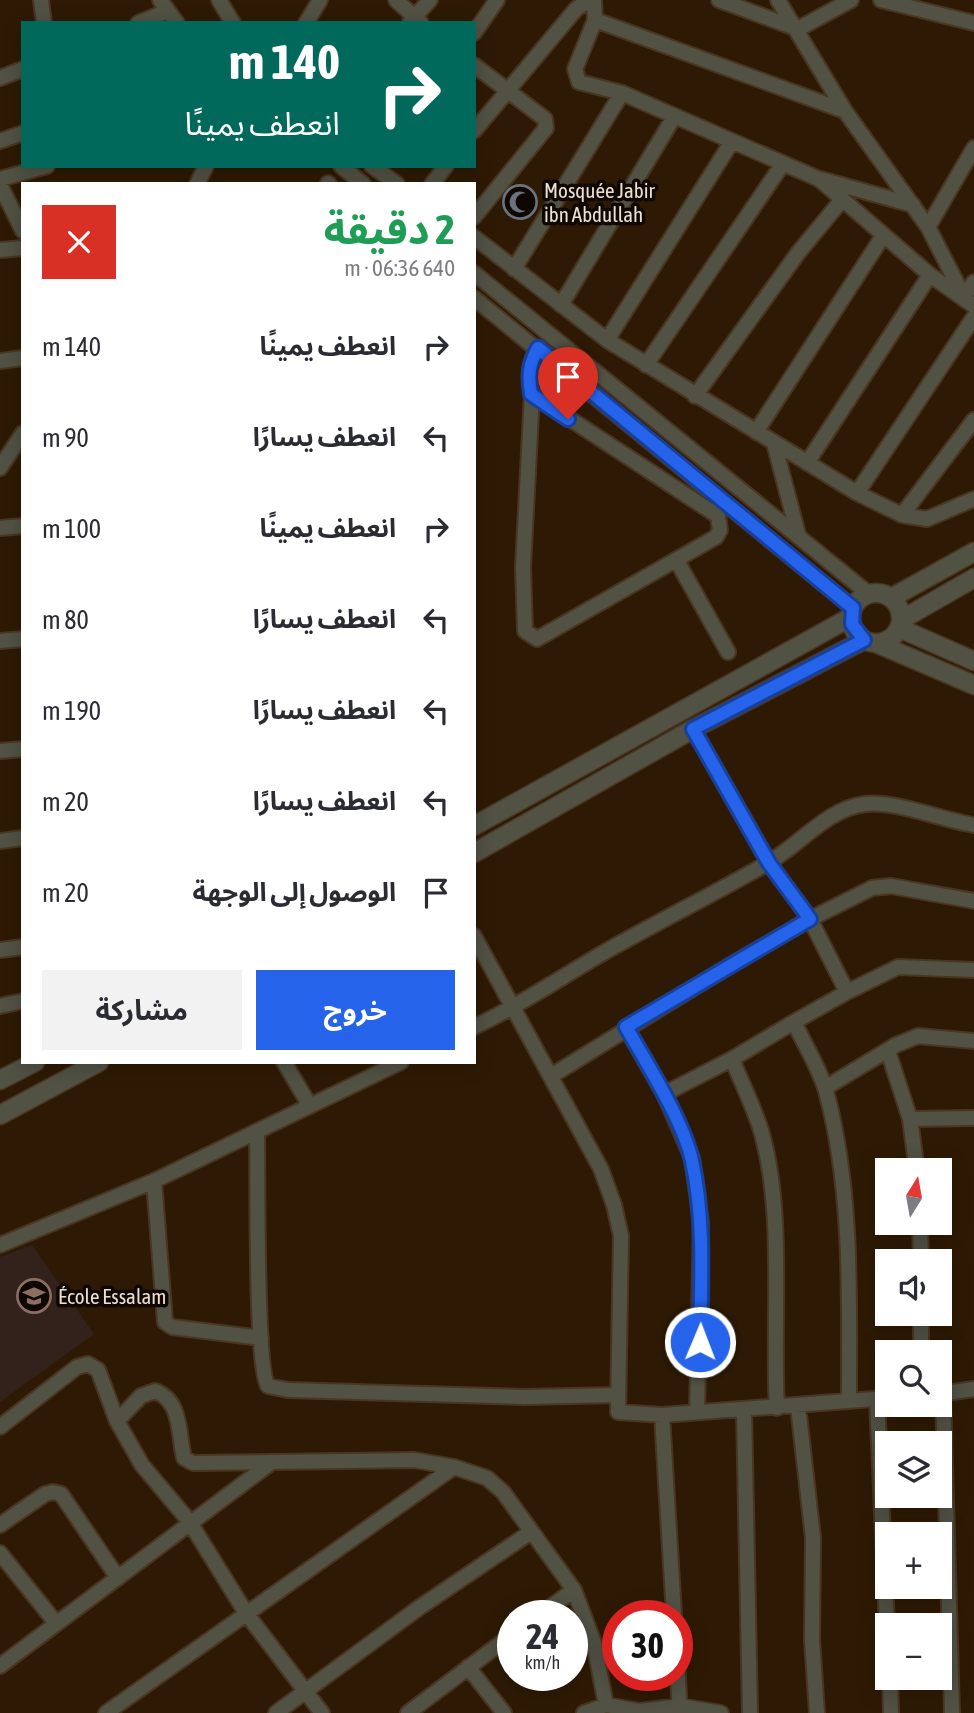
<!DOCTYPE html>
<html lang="ar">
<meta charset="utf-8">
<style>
body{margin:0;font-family:"Asap Condensed","Noto Sans Arabic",sans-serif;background:#f2f2f3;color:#2b2b33;direction:rtl;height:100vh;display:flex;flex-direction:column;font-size:26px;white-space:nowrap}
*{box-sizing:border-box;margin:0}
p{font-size:23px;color:#7c7c81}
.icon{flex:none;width:38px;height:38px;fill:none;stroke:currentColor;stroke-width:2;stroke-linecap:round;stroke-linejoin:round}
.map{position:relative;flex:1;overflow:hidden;direction:ltr}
.sheet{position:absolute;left:21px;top:182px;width:455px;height:882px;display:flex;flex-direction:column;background:#fff;border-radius:0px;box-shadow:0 4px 18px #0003;direction:rtl}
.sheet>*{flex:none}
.guide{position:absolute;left:21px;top:21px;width:455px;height:147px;border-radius:0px;box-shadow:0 4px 18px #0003;direction:rtl;background:#00695c;color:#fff;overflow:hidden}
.needle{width:46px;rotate:11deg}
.buttons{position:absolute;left:875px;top:1158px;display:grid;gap:14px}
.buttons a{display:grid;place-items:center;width:77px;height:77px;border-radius:0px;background:#fff;box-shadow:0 4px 18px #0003;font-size:35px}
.speed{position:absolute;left:497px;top:1600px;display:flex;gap:14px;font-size:35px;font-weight:700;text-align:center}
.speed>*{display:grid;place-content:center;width:91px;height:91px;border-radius:50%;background:#fff;box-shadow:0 4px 18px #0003;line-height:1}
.speed small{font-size:18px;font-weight:400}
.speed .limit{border:10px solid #d22;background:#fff;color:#111}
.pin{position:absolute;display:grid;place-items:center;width:60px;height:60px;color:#fff;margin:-72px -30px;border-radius:50% 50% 50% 0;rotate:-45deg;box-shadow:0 0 7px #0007}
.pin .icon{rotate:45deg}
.me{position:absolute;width:77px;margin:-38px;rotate:1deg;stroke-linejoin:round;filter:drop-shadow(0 0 5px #0008)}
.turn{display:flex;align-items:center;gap:24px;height:147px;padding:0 21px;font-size:32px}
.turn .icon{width:91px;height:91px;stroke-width:2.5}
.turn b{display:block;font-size:49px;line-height:60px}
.round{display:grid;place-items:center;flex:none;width:74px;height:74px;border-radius:0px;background:#f2f2f3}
.head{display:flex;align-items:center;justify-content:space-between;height:119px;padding:0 21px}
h1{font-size:42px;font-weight:700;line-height:52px;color:#1e9e55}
.action{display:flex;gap:14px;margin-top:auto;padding:14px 21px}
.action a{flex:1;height:80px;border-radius:0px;background:#2563eb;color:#fff;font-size:28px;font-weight:700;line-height:80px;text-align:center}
.action a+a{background:#f2f2f3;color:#2b2b33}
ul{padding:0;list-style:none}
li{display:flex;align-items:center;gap:21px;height:91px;padding:0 21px}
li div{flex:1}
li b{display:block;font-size:26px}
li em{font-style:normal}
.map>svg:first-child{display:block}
.education{fill:#33211b}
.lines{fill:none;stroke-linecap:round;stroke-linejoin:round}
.minor-casing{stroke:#493621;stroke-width:18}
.tertiary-casing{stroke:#493621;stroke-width:21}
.minor{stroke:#515244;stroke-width:14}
.tertiary{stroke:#515244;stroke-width:18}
.route-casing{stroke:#184099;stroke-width:18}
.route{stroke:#2563eb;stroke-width:12}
.labels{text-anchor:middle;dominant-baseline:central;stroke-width:7;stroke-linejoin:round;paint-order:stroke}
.poi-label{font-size:21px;fill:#eddfd2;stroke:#0f0702;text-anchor:start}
</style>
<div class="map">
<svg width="974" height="1713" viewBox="0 0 974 1713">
<rect width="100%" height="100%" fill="#2e1a04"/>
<path class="education" d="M32,1245L94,1334L0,1402V1257Z"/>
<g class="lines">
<g class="minor-casing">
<path id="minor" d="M41,0L44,23
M160,0L177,23
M219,0L233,23
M396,0L421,23
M594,0L595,20L575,69L579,82L622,93L819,179L930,275L974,306
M719,0L798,29L851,0
M778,0L845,111L928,227L964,297L974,282
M881,0L974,23
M595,20L845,111
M410,22L430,0
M138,23L168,11
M306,23L320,0
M474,33L497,0
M474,65L545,119L546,128L474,217
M0,78L23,69
M474,131L576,9L589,0
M0,141L23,133
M341,166L363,184
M372,166L397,184
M0,179L47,166
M820,179L913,205
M328,183L329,184
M197,184L206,166
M432,184L446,166
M0,185L23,231
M928,227L974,148
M474,237L607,340L857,493L902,515L927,519L974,499
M0,250L23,248
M514,269L622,93
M474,273L869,594
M474,298L853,608
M561,305L674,117
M607,340L731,143
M0,361L23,358
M646,365L782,165
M532,394L718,516L720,530L716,537L537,639L525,631L523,567L532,394C528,376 529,364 538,348
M695,396L798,253L841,201
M756,432L883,236
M774,443L798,534
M807,463L930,275
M0,468L23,433
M857,493L974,317
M902,515L974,420
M0,528L23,526
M677,561L728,652
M0,641L23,639
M693,729L769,863L810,919L847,992L898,967L974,970
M0,751L23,749
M0,841L23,838
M474,936L601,1169L614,1205L621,1236L618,1412L662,1415L887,1398
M0,950L23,947
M0,1006L23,1001
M794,1022L847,992
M474,1027C519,1006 560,978 603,953C657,922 712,895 766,864C799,846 826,809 865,804C894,800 942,820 974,825
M626,1027L664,1094L692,1158L701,1222L697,1411
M888,1051L910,1119L917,1171
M732,1059C742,1084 755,1109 762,1134C785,1216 772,1323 777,1408
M284,1062L310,1106
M551,1076L729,966L810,919L872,888L891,886L974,901
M825,1088L896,1045L918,1036L974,1041
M664,1094L732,1059L794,1022C804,1044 819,1067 826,1091C853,1191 849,1298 849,1401
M910,1119L974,1118
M257,1131C258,1168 255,1368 268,1386L288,1390L524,1397L618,1395
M154,1181L165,1322L172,1327L261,1338
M920,1223L921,1262
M0,1245L154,1181L401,1062
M921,1314V1353
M940,1394L974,1389
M943,1394L952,1713
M877,1399L887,1626
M798,1406L813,1538L812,1640L817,1713
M744,1409L750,1713
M662,1415L674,1615
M117,1421L142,1465L189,1521L246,1613L322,1713
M0,1427L77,1367L88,1364L98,1370L117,1421L141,1396L155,1391C182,1401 178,1433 184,1458L193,1463L414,1460L454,1467L487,1478L503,1492L574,1590L594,1643L606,1705L584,1713
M0,1525L45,1494L53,1492L61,1494L118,1578
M0,1553L56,1623
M539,1615L574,1590
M677,1662L680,1713
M0,1666L272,1462
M468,1667L504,1713
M890,1678L891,1713
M606,1705L640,1711L680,1706L721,1713
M106,1713L454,1467
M276,1713L420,1607L531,1532
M408,1713L513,1634"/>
</g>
<g class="tertiary-casing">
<path id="tertiary" d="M851 618a25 25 0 1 1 50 0a25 25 0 1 1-50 0Z
M891,598L974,552
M901,620L974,578
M899,628L974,661
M876,643L974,685
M474,826L851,617
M474,853L693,729L864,640
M0,1080L35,1062
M0,1115L99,1062"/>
</g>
<use href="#minor" class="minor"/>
<use href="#tertiary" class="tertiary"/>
</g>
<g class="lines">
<g class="route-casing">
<path id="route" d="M568,419L531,394C528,376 529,364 538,348L853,608L852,624L864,640L693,729L769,863L810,919L626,1027C646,1062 684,1122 692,1161C705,1220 701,1282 700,1342"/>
</g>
<use href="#route" class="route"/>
</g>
<defs>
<g id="mosque-ring" transform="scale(1.75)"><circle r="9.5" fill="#0f0702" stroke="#6b7280" stroke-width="1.5"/><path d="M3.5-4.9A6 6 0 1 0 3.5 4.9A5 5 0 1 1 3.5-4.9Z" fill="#6b7280"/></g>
<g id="school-ring" transform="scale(1.75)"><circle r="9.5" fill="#0f0702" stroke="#8d6e63" stroke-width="1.5"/><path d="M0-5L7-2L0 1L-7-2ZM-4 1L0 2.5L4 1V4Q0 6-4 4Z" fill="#8d6e63"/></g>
</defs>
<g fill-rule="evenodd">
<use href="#mosque-ring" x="520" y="202"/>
<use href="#school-ring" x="34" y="1296"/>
</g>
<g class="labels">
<g class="poi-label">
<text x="544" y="190">Mosquée Jabir<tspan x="544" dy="24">ibn Abdullah</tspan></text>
<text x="58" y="1296">École Essalam</text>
</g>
</g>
</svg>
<div class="buttons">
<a><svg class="needle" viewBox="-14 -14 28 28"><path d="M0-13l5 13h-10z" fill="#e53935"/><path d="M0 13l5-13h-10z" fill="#7c7c81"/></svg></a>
<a><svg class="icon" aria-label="sound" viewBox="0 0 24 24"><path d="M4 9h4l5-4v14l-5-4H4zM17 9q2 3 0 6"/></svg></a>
<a><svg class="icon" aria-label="search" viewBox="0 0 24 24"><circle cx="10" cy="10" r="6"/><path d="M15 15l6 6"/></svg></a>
<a><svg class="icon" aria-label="layers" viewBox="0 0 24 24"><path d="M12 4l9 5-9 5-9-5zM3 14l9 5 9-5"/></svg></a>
<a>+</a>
<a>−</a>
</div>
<div class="speed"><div>24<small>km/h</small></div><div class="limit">30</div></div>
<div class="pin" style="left:568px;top:419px;background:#d93025"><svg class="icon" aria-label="arrive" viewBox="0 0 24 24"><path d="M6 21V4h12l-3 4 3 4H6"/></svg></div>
<svg class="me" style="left:700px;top:1342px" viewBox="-20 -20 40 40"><circle r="17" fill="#2563eb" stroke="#fff" stroke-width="3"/><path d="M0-11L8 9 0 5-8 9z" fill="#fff"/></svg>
<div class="guide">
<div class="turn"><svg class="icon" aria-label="right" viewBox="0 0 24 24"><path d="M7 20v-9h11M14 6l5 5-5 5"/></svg><div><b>140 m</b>انعطف يمينًا</div></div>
</div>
<section class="sheet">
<div class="head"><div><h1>2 دقيقة</h1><p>640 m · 06:36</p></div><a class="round" style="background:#d93025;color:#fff"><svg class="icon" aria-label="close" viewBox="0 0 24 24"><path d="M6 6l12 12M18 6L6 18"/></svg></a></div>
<ul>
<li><svg class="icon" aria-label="right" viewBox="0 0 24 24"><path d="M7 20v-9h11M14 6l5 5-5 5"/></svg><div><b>انعطف يمينًا</b></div><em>140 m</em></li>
<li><svg class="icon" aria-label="left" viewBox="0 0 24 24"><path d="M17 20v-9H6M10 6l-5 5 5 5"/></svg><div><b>انعطف يسارًا</b></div><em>90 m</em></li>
<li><svg class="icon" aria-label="right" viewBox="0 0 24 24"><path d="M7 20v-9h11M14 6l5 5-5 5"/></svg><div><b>انعطف يمينًا</b></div><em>100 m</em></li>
<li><svg class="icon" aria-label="left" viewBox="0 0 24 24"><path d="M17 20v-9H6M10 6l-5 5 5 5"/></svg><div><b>انعطف يسارًا</b></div><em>80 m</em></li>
<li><svg class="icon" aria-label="left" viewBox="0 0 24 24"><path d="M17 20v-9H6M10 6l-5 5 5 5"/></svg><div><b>انعطف يسارًا</b></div><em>190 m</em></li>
<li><svg class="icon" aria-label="left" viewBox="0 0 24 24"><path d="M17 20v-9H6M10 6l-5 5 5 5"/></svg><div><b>انعطف يسارًا</b></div><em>20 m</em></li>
<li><svg class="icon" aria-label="arrive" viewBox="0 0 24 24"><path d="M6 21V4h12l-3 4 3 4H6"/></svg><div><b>الوصول إلى الوجهة</b></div><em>20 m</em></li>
</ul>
<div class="action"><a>خروج</a><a>مشاركة</a></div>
</section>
</div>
